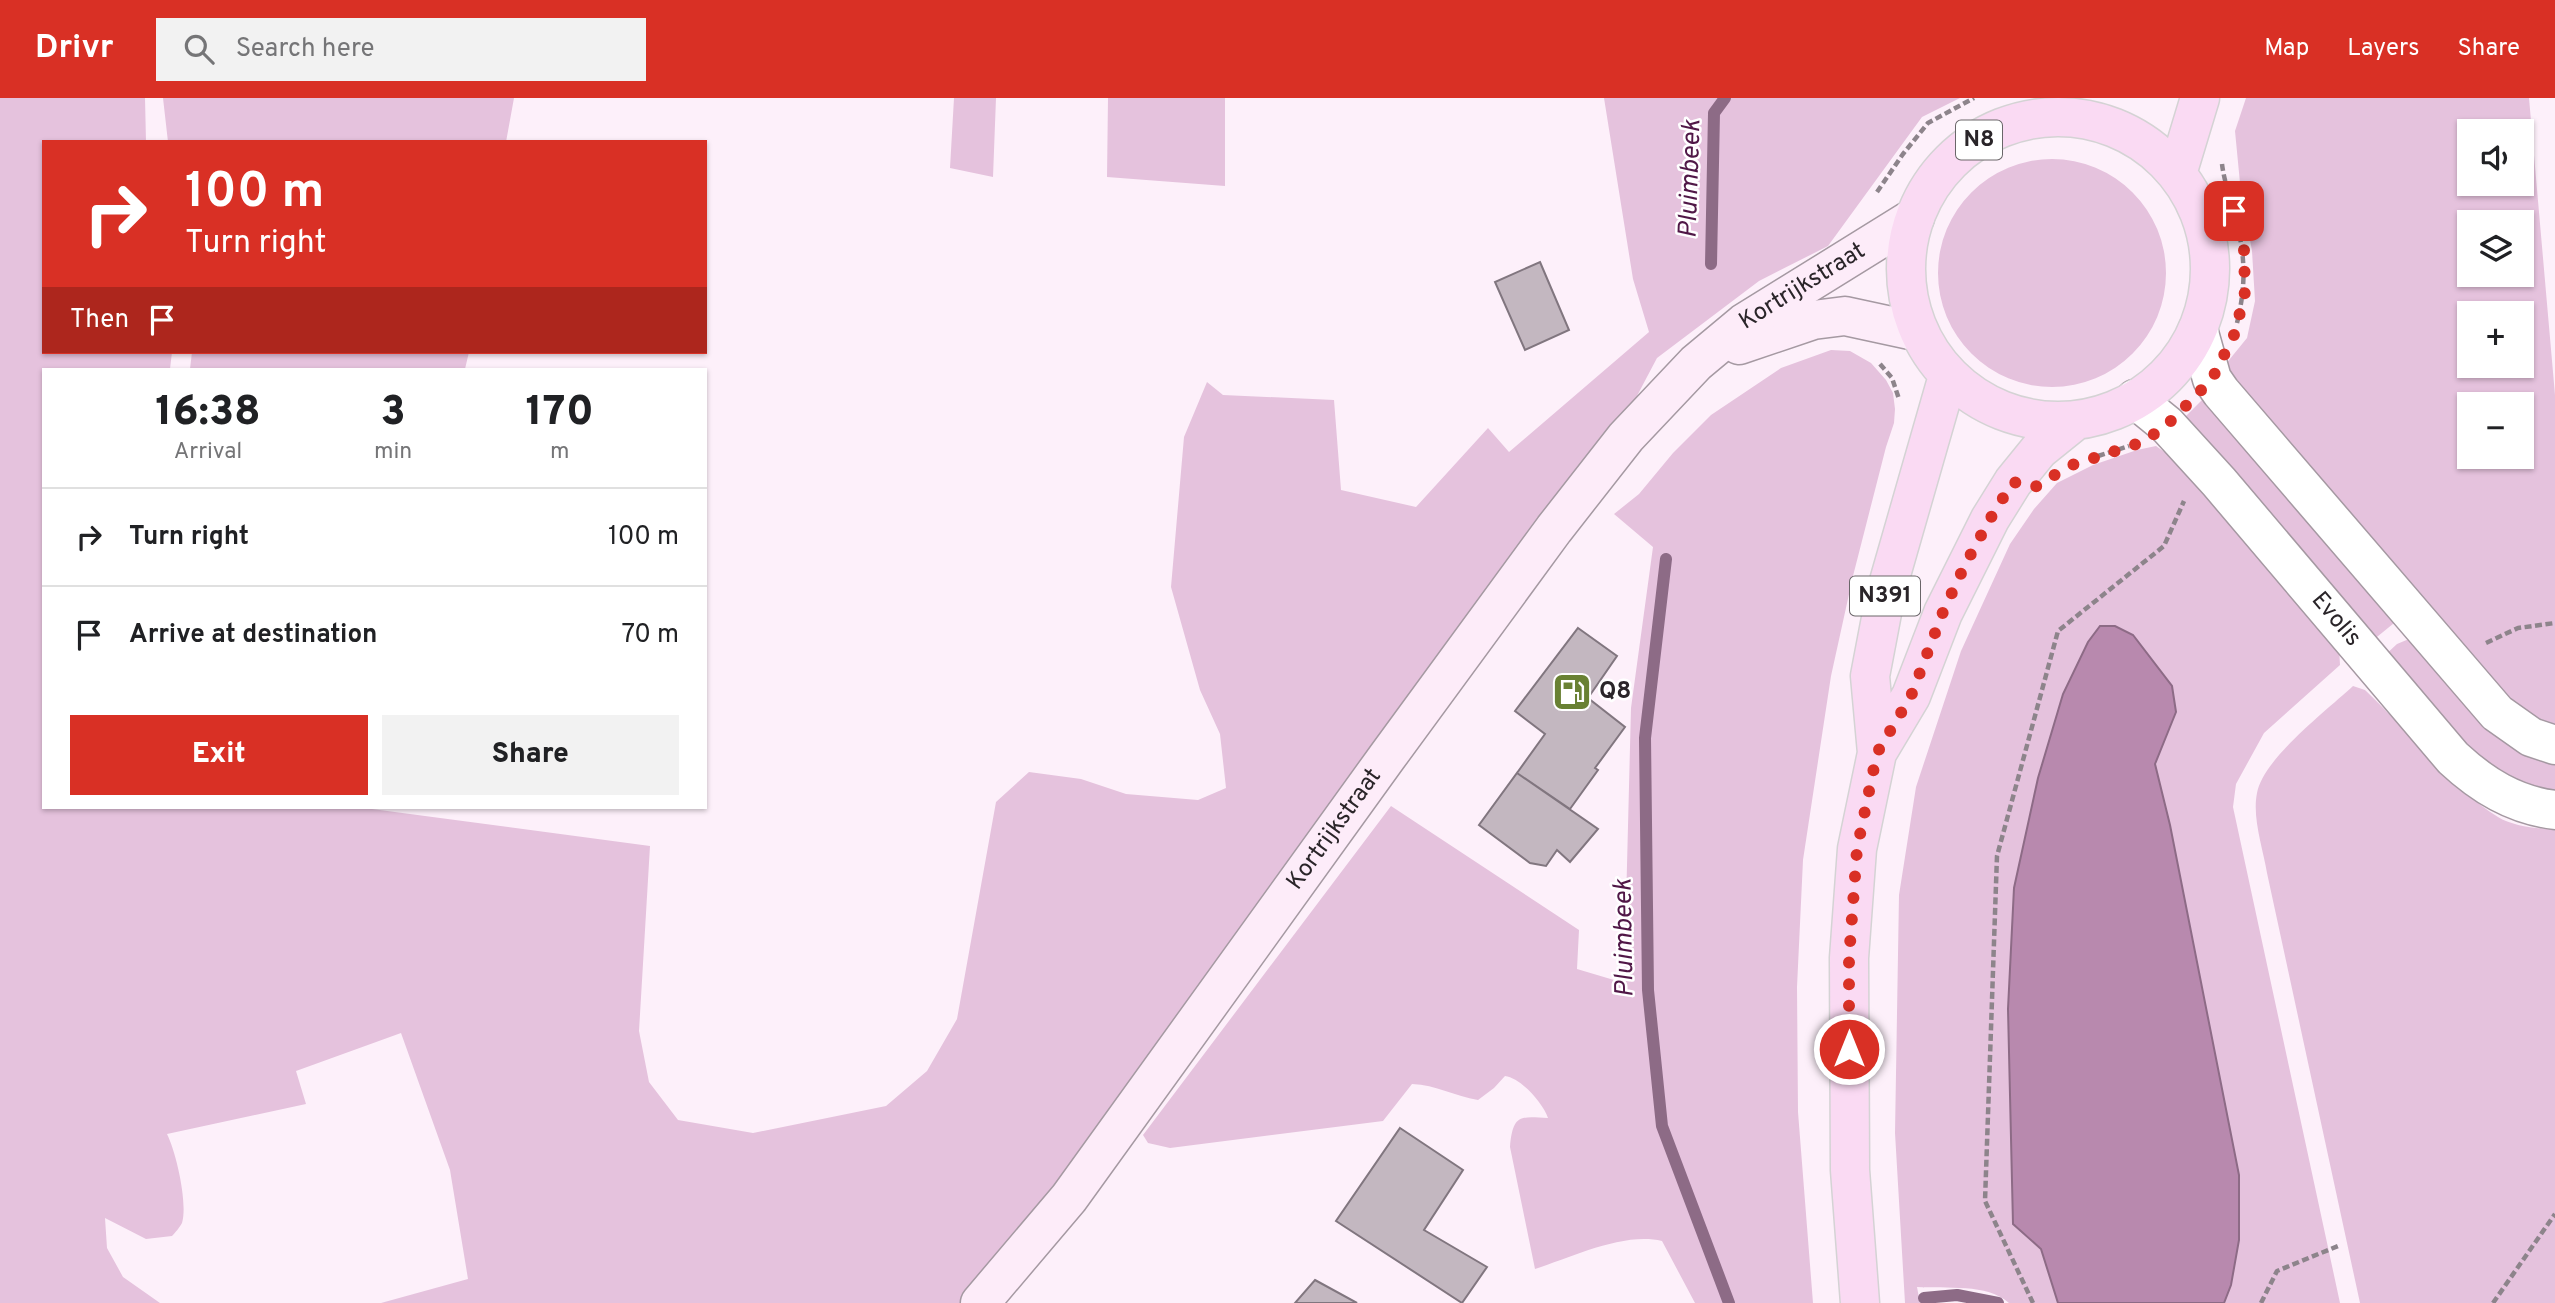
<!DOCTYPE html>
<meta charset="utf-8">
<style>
body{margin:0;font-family:Overpass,sans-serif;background:#f2f2f2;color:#202124;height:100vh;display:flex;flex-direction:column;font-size:26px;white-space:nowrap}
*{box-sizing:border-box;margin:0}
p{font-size:23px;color:#757577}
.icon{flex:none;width:38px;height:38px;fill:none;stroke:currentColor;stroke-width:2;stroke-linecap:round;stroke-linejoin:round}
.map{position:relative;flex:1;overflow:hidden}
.panel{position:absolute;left:42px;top:270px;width:665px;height:441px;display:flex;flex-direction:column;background:#fff;border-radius:0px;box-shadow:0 2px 5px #0004}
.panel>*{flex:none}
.guide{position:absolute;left:42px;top:42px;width:665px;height:214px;border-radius:0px;box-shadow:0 2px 5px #0004;background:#d93025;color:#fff;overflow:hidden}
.controls{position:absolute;left:2457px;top:21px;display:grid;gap:14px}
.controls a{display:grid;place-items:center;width:77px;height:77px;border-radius:0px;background:#fff;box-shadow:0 2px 5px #0004;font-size:35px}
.pin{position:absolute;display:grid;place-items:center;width:60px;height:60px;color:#fff;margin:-30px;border-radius:14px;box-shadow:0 4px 10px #0006}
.me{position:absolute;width:77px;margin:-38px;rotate:0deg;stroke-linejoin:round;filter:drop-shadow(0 0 5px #0008)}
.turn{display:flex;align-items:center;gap:24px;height:147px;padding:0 28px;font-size:32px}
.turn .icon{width:91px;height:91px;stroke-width:2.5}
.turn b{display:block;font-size:49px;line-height:60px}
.then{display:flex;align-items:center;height:66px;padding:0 28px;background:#0003;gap:14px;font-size:26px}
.eta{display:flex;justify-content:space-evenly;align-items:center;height:119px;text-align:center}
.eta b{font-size:42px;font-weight:800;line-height:49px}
.action{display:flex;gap:14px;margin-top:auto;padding:14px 28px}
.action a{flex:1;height:80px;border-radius:0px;background:#d93025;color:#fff;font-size:28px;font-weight:800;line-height:80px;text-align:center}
.action a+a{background:#f2f2f2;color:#202124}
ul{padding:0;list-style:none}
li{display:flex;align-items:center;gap:21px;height:98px;padding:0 28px;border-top:2px solid #e0e0e0}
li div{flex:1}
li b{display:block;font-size:26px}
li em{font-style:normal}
header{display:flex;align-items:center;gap:42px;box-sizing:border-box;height:98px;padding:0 35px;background:#d93025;color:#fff}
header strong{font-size:33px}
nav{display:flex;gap:38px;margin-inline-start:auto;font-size:24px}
.search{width:490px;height:63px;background:#f2f2f2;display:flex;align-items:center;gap:18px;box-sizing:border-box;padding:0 24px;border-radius:0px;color:#757577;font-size:26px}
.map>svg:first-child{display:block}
.green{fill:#e5c2dd;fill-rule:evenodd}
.water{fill:#b889ae;stroke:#8d6b86;stroke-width:2}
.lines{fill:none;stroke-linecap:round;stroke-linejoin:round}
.stream{stroke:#8d6b86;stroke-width:12}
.building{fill:#c3b7c0;stroke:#81767f;stroke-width:2}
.street-casing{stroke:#a599a2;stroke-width:41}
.secondary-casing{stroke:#a599a2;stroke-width:41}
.primary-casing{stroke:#d4d3d4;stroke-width:41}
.path{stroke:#8d848b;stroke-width:4.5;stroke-dasharray:7 3.5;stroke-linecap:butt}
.street{stroke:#fff;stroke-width:38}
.secondary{stroke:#fdecf9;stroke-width:38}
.primary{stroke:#fadaf3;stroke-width:38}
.route{stroke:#d93025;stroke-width:12;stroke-dasharray:0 21.6}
.labels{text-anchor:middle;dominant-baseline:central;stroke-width:5;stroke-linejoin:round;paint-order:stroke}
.shield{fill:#fff;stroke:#6a6669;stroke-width:2}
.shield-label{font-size:23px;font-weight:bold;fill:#2a2529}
.street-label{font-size:24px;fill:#2a2529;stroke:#fff}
.poi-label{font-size:24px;font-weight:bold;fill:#2a2529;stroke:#fff;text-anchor:start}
.water-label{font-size:26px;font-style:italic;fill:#501747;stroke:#fff}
</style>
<header>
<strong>Drivr</strong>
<div class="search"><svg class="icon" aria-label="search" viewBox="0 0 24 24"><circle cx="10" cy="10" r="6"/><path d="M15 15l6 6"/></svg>Search here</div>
<nav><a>Map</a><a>Layers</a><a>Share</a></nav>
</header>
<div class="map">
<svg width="2555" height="1205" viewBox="0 0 2555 1205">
<rect width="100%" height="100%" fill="#fdf0fa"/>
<path class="green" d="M0,0H145L146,44H44V254H172L170,271H44V709H357L650,748L639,933L649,984L678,1022L753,1035L886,1008L927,973L957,921L996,704L1029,674L1081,681L1126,696L1198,702L1226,690L1220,636L1200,592L1171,489L1184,339L1207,284L1223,297L1334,302L1341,392L1416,409L1488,330L1509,354L1649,234L1633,181L1604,0H1960L1922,19L1828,148L1759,183L1657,260L1629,313L1459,528L1243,837L1054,1100L963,1205H381L468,1181L450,1072L401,935L296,973L306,1006L167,1036C176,1054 188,1105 182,1125C180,1129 175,1135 172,1138L146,1141L105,1120L107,1150L123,1179L160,1205H0Z
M163,0H514L506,44H168Z
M954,0H996L993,79L950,70Z
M1108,0H1225V88L1107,79Z
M2246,0H2529L2555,297V632L2547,631L2485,582L2320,387L2225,267L2247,240L2255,203L2252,153L2240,85L2235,33ZM2469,33H2522V86H2469ZM2469,124H2522V177H2469ZM2469,215H2522V268H2469ZM2469,306H2522V359H2469Z
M1938 175a114 114 0 1 1 228 0a114 114 0 1 1-228 0Z
M1831,252L1850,253L1871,265L1886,282L1893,295L1895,311L1894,325L1886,349L1853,478L1831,578L1803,762L1797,889L1798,1014L1813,1205H1695L1662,1143C1623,1134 1573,1159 1535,1171L1510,1049C1513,1015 1521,1019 1548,1020C1543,1005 1521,980 1505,978L1494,990L1478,1002C1455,998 1436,987 1412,986L1383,1023L1170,1050L1148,1045L1143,1037L1391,708L1579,832L1577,871L1624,885L1631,610L1653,449L1614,416L1639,396L1673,355L1711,317L1781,270Z
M192,254H469L465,271H190Z
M2205,299L2399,521L2372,543L2185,319Z
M2156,348L2177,363L2339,550L2340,567L2264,635L2236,686L2233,709L2340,1205H2224L2231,1187L2170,727L2155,666L2176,614L2115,528H2100L2088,544L2063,597L2038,680L2014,790L2008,911L2013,1126L2041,1151L2058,1205H2009C1987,1185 1946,1191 1917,1189L1920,1205H1905L1895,1035L1899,797L1916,689L1961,553L2010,446L2034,411L2057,385L2093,367L2137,352Z
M2409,541L2555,662V700L2505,683L2453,642L2383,559L2397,546Z
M2353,588L2365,592C2409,633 2446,686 2498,719C2512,728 2538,731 2555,731V1205H2360L2267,775C2263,750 2252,720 2257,695C2263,661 2326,613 2353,588Z"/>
<path class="water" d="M2100,528H2115L2133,537L2172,588L2176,614L2155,666L2170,727L2239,1077V1142L2231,1187L2224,1205H2058L2041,1151L2013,1126L2008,911L2014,790L2038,680L2063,596L2088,544Z"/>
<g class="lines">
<path class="stream" d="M1711,166L1714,15L1725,0
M1666,461L1645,640L1648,892L1662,1028L1729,1205
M1924,1200L1957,1197L1998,1205"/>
</g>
<path class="building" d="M1540,164L1569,232L1525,252L1495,184Z
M1578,530L1617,558L1588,600L1625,629L1595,670L1598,672L1570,711L1517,675L1545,636L1515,613Z
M1517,675L1598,731L1570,764L1557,752L1546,768L1530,765L1479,727Z
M1400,1030L1463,1072L1424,1132L1487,1169L1462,1205L1336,1123Z
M1315,1182L1357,1205H1295Z"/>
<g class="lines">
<g class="street-casing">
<g id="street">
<path d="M2198,231L2212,281L2221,294L2497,615L2531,639L2555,647"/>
<path id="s1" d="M2135,301L2167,327L2219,384L2453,660C2482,687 2514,707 2555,712"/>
</g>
</g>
<g class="secondary-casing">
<g id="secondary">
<path d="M1739,247L1813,222L1845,218L1919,234"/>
<path id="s2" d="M980,1205L1069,1100L1387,659L1554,431L1626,339L1696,265L1744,225L1915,119"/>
</g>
</g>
<g class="primary-casing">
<path id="primary" d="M1906 171a152 152 0 1 1 304 0a152 152 0 1 1-304 0Z
M2177,76L2200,0
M1877,655L1911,598L1943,515L1990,421L2013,384L2039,352L2075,323
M1860,1205L1850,1072L1849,860L1857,751L1877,655L1870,578L1886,494L1948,278"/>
</g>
<path class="path" d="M2222,66C2224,83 2230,98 2234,114C2245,154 2247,184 2237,225
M1877,94L1903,56L1928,25L1974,0
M1880,266L1892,280L1899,301
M2098,358L2129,348
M2486,545L2518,530L2555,525
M2033,1205L1985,1103L1997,758L2058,533L2164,448L2184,403
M2261,1205L2277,1173L2338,1148
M2493,1205L2555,1116"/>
<use href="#street" class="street"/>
<use href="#secondary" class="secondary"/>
<use href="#primary" class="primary"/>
</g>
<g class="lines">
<path class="route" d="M1849,951V860L1857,751L1877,655L1911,598L1943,514L1965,467L1990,421L2013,384L2035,389L2069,368L2143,344L2167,327L2212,281L2235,235L2245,194L2244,152L2234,113"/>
</g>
<defs>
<g id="fuel-square" transform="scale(2.0125)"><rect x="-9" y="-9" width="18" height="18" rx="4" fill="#698133" stroke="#fff"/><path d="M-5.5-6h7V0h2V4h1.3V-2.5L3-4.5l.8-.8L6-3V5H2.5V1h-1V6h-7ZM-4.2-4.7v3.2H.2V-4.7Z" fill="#fff"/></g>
</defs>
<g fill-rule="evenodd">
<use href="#fuel-square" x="1572" y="594"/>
</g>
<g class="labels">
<g class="shield">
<rect x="1956" y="22.5" width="46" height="39" rx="5"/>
<rect x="1850" y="478.5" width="70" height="39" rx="5"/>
</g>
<g class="shield-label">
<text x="1979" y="42">N8</text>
<text x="1885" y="498">N391</text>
</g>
<g class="street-label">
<text stroke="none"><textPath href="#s2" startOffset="1314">Kortrijkstraat</textPath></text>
<text stroke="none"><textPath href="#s1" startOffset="299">Evolis</textPath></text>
<text stroke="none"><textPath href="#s2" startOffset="592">Kortrijkstraat</textPath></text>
</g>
<g class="poi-label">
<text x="1599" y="594">Q8</text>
</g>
<g class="water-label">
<text transform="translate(1691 81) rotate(-88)">Pluimbeek</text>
<text transform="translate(1625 840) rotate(-91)">Pluimbeek</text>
</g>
</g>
</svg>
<div class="controls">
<a><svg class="icon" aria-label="sound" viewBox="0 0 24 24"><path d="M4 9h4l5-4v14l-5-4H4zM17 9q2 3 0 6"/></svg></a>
<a><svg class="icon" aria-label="layers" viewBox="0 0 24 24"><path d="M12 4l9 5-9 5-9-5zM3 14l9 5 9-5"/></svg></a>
<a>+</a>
<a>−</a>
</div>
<div class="pin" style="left:2234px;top:113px;background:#d93025"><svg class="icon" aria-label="arrive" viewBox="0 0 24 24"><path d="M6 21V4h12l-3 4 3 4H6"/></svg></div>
<svg class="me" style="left:1849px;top:951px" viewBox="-20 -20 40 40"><circle r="17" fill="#d93025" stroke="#fff" stroke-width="3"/><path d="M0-11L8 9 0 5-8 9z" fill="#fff"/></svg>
<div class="guide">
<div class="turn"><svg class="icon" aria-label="right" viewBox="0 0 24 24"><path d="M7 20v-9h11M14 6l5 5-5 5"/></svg><div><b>100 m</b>Turn right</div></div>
<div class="then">Then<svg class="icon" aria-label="arrive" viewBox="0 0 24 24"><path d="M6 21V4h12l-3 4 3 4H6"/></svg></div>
</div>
<section class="panel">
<div class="eta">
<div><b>16:38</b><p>Arrival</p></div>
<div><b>3</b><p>min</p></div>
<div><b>170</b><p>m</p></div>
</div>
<ul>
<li><svg class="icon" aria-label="right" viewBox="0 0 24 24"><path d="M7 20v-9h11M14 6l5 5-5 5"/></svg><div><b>Turn right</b></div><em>100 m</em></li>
<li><svg class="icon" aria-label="arrive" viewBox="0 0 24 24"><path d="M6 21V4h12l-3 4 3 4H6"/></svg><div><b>Arrive at destination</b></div><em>70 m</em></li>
</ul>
<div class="action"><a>Exit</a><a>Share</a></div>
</section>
</div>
